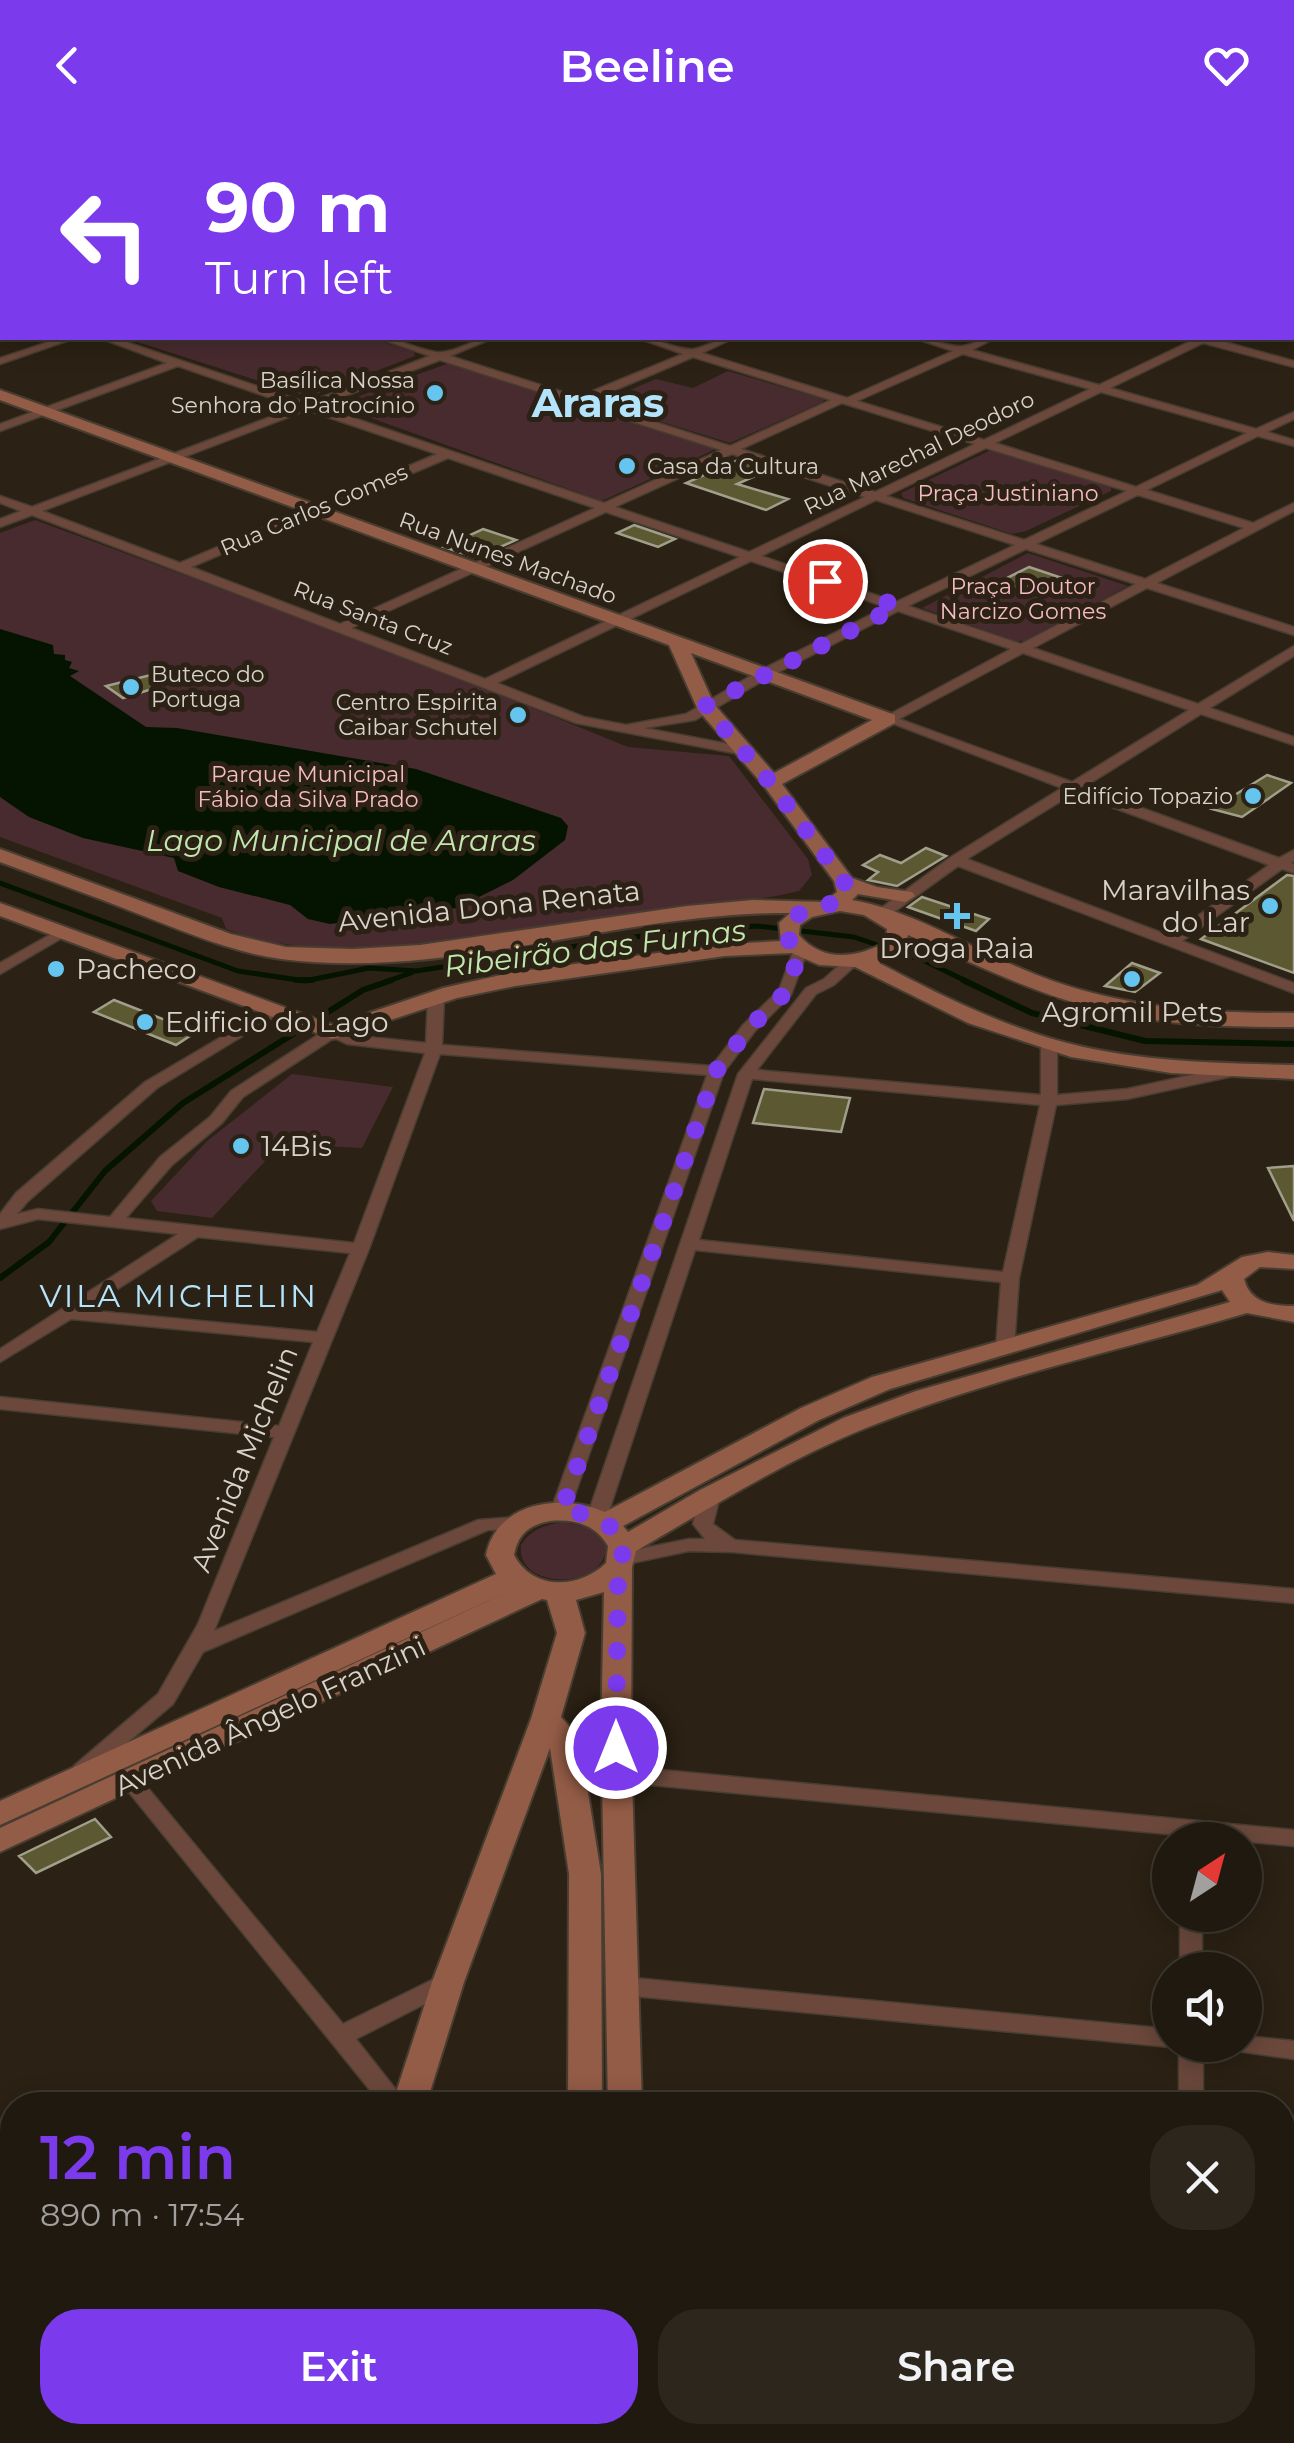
<!DOCTYPE html>
<meta charset="utf-8">
<style>
body{margin:0;font-family:Montserrat,sans-serif;background:#2d261d;color:#f1f3f6;height:100vh;display:flex;flex-direction:column;font-size:38px;white-space:nowrap}
*{box-sizing:border-box;margin:0}
p{font-size:32px;color:#a2a09e}
.icon{flex:none;width:55px;height:55px;fill:none;stroke:currentColor;stroke-width:2;stroke-linecap:round;stroke-linejoin:round}
.map{position:relative;flex:1;overflow:hidden}
.side{position:absolute;left:0px;top:1962px;width:1295px;height:352px;display:flex;flex-direction:column;background:#20190f;border-radius:40px 40px 0 0;box-shadow:0 5px 25px #0003,0 0 0 2px #3d382f}
.side>*{flex:none}
.banner{position:absolute;left:0px;top:0px;width:1295px;height:210px;box-shadow:0 5px 25px #0003,0 0 0 2px #3d382f;background:#7c3aed;color:#fff;overflow:hidden}
.needle{width:65px;rotate:36deg}
.buttons{position:absolute;left:1152px;top:1692px;display:grid;gap:20px}
.buttons a{display:grid;place-items:center;width:110px;height:110px;border-radius:50%;background:#20190f;box-shadow:0 5px 25px #0003,0 0 0 2px #3d382f;font-size:50px}
.pin{position:absolute;display:grid;place-items:center;width:85px;height:85px;color:#fff;margin:-42px;border:5px solid #fff;border-radius:50%;box-shadow:0 2px 10px #0007}
.me{position:absolute;width:110px;margin:-55px;rotate:0deg;stroke-linejoin:round;filter:drop-shadow(0 0 8px #0008)}
.turn{display:flex;align-items:center;gap:35px;height:210px;padding:0 40px;font-size:45px}
.turn .icon{width:130px;height:130px;stroke-width:2.5}
.turn b{display:block;font-size:70px;line-height:85px}
.round{display:grid;place-items:center;flex:none;width:105px;height:105px;border-radius:40px;background:#2d261d}
.overview{display:flex;align-items:center;justify-content:space-between;height:170px;padding:0 40px}
h1{font-size:60px;font-weight:600;line-height:75px;color:#7c3aed}
.primary-button{display:flex;gap:20px;margin-top:auto;padding:20px 40px}
.primary-button a{flex:1;height:115px;border-radius:40px;background:#7c3aed;color:#fff;font-size:40px;font-weight:600;line-height:115px;text-align:center}
.primary-button a+a{background:#2d261d;color:#f1f3f6}
header{display:flex;justify-content:space-between;align-items:center;height:130px;padding:0 40px;background:#7c3aed;color:#fff;font-size:45px;font-weight:600}
.map>svg:first-child{display:block}
.green{fill:#482b2f}
.water{fill:#041400}
.lines{fill:none;stroke-linecap:round;stroke-linejoin:round}
.stream-far1{stroke:#041400;stroke-width:5}
.stream{stroke:#041400;stroke-width:6}
.building{fill:#5c5932;stroke:#a09f8c;stroke-width:2.5}
.street-casing{stroke:#473d31;stroke-width:3}
.secondary-casing{stroke:#473d31;stroke-width:4}
.street{fill:#6b483b;fill-rule:evenodd}
.secondary{fill:#935c46;fill-rule:evenodd}
.route{stroke:#7c3aed;stroke-width:18;stroke-dasharray:0 32.4}
.poi-dot{fill:#65c5ef;stroke:#2b2114;stroke-width:4}
.labels{text-anchor:middle;dominant-baseline:central;stroke-width:10;stroke-linejoin:round;paint-order:stroke}
.far-poi-label{font-size:22px;fill:#d9d2ca;stroke:#2b2114;text-anchor:end}
.far-street-label{font-size:22px;fill:#d9d2ca;stroke:#2b2114}
.far-park-label{font-size:22px;fill:#f7bbc2;stroke:#2b2114}
.poi-label{font-size:28px;fill:#d9d2ca;stroke:#2b2114;text-anchor:start}
.street-label{font-size:28px;fill:#d9d2ca;stroke:#2b2114}
.water-label{font-size:30px;font-style:italic;fill:#c0e7ad;stroke:#2b2114}
.quarter-label{font-size:32px;letter-spacing:2.5px;fill:#b3e4fc;stroke:#2b2114}
.far-town-label{font-size:40px;font-weight:bold;fill:#b3e4fc;stroke:#2b2114}
</style>
<header><svg class="icon" aria-label="back" viewBox="0 0 24 24"><path d="M15 5l-7 7 7 7"/></svg>Beeline<svg class="icon" aria-label="heart" viewBox="0 0 24 24"><path d="M12 20l-8-8c-3-5 5-10 8-4 3-6 11-1 8 4z"/></svg></header>
<div class="map">
<svg width="1294" height="2313" viewBox="0 0 1294 2313">
<rect width="100%" height="100%" fill="#2b2114"/>
<path class="green" d="M125,208H371L414,222L415,226L314,265H303Z
M449,233L711,317L714,320L602,371L335,275Z
M728,241L824,269L823,272L730,313L613,277L608,269L656,249L693,258Z
M991,320L1111,357V361L1026,401L1012,404L903,368L901,363Z
M35,390L420,532L628,617L729,626L808,729L812,745L799,761L777,766C701,776 626,787 550,797C451,810 321,836 226,799L222,788L0,707V403Z
M1028,423L1128,456L1024,511H1015L922,478Z
M292,944L393,957L362,1018L281,1014L212,1088L157,1081L151,1071L207,1011Z
M563,1392L590,1398L606,1414C609,1461 515,1461 521,1415C531,1399 545,1395 563,1392Z"/>
<path class="water" d="M0,499L53,515L54,524L65,525V530L72,532L69,538L79,541L70,546L146,597L177,598L416,639L561,688L568,696L565,710L513,750L457,778L330,794L308,789L290,775L219,757L178,741L174,728L83,708L29,687L0,667Z"/>
<g class="lines">
<path class="stream-far1" d="M0,753L238,841L305,851L369,838L416,841L661,803L757,796L854,807L927,832L968,852
M385,852L411,843"/>
<path class="stream" d="M296,850H312
M963,850L1032,883L1145,911L1294,914
M0,1148L49,1112L105,1041L183,973L363,860L392,850"/>
</g>
<path class="building" d="M738,330L769,340L737,354L788,369L766,380L686,353Z
M634,395L675,409L658,417L617,403Z
M483,399L516,410L476,428L444,417Z
M1029,437L1062,448L1033,463L1001,451Z
M159,543L162,556L123,568L106,556Z
M1267,645L1291,653L1242,687L1212,679Z
M926,718L946,726L897,756L868,750L878,742L863,735L880,725L901,733Z
M1287,745L1294,746V843L1201,809Z
M922,767L989,789L976,801L908,777Z
M1132,833L1160,843L1135,862L1105,856Z
M114,870L196,902L176,915L94,882Z
M764,959L850,968L841,1002L753,993Z
M1294,1036V1091L1268,1038Z
M95,1689L111,1707L36,1743L19,1726Z"/>
<g class="lines">
<g class="street-casing">
<path id="street" d="M0,6L2,7V13L0,12Z
M1292,45L1294,46V52L1292,51Z
M1294,70V76L1292,77V71Z
M0,81H2V87H0Z
M1292,98H1294V104H1292Z
M2,147V153L0,154V148Z
M1292,159H1294L1292,166Z
M0,167L2,168V174H0Z
M61,208H75L0,234V228Z
M100,208H114L307,273L430,226L378,208C399,208 416,219 436,222C454,224 474,208 493,208L450,226L578,267L683,224L638,208C656,208 680,221 694,219C709,216 718,208 734,208L702,223L847,268L953,221L914,208C929,208 951,218 963,216C975,214 982,208 995,208L972,220L1099,255L1193,210L1192,208H1210L1294,231V237L1203,213L1110,258L1256,299L1294,282V289L1267,302L1294,310V316L1258,306L1147,360L1253,393L1294,373V381L1157,453L1294,497V505L1147,458L1033,518L1198,574L1294,516V526L1210,578L1294,607V615L1201,584L1084,657L1279,728L1294,720V731L1291,733L1294,734V743L1282,739L1182,811L1294,853V863L958,736L887,787H877V781L951,727L1062,658L881,589L1011,519L898,481L769,547L695,590L644,598L744,617L746,620L739,624L576,593L32,385L0,397V389L21,381L0,373V366L32,377L297,277L178,236L0,301V294L167,233ZM963,224L1090,259L984,310L857,271ZM693,227L831,270L730,316L589,271ZM440,230L721,320L604,373L318,276ZM1101,262L1247,303L1136,357L995,313ZM842,273L975,314L875,362L741,319ZM307,280L437,324L180,433L42,381ZM986,318L1127,361L1024,410L886,366ZM732,324L865,367L749,422L615,377ZM448,328L595,378L340,494L191,437ZM1138,365L1244,398L1145,449L1036,414ZM876,370L1015,415L896,472L761,426ZM606,382L740,427L485,549L351,498ZM1026,419L1136,454L1021,514L908,476ZM751,431L886,477L759,541L686,584L626,595L584,587L497,553ZM1023,523L1189,580L1072,652L899,589ZM1074,663L1269,735L1170,806L967,729Z
M62,798L67,799V805L0,844V833Z
M800,818L807,822L791,865L755,901L724,942L568,1384L561,1386L551,1380L707,945L440,924L369,1119L214,1501L478,1390L517,1387L527,1393L517,1399L488,1400L203,1522L173,1574L89,1645L82,1647L75,1645L71,1640L75,1635L158,1564L198,1494L274,1307L0,1279V1267L279,1296L313,1212L71,1189L0,1232V1219L178,1104L38,1089L0,1099V1084L16,1063L145,952L269,879H279L282,882L157,958L28,1071L17,1084L38,1079L110,1087L160,1027L210,987L231,961L327,899H339L351,905L426,913L428,868L436,863L444,868L442,915L712,936L743,895L779,860L793,822ZM334,908L347,914L425,923L354,1113L126,1088L172,1035L222,993L243,967ZM198,1107L350,1123L317,1202L85,1180Z
M851,827L856,829L859,832L856,835L834,855L816,864L757,940L1041,965V915L1049,910L1057,915V965L1127,959L1233,936L1241,941L1233,946L1127,969L1056,975L1019,1148L1014,1217L1011,1221L1005,1222L996,1217L1001,1152L695,1120L607,1387L604,1391H590L587,1387L738,944L806,858L824,849L846,829ZM752,949L1040,975L1003,1142L699,1110Z
M710,1360L720,1366L713,1394L735,1410L1294,1459V1473L732,1422L689,1421L622,1435L615,1434L612,1429L615,1424L689,1409H705L693,1394L700,1366Z
M620,1636L1294,1700V1716L620,1652L613,1649L609,1644L613,1639Z
M131,1643L138,1646L343,1894L440,1846L448,1843L456,1846L459,1852L456,1858L356,1909L408,1975H382L124,1656L120,1651L124,1646Z
M1180,1785H1202V1840H1180Z
M623,1847L1170,1899V1915H1176L1170,1917L623,1865L615,1862L612,1856L615,1850Z
M1245,1906L1294,1911V1929L1237,1921L1233,1915H1245Z
M1179,1915H1203V1975H1179Z
M1282,2163L1294,2164V2186L1282,2184Z
M1178,2302H1204V2313H1178Z"/>
</g>
<g class="secondary-casing">
<path id="secondary" d="M0,260L895,585V593L782,654L852,748L877,757L912,762L915,766L905,772L858,764L852,770C913,780 979,823 1037,845C1121,878 1205,883 1294,883V897C1235,897 1175,896 1117,884C1044,868 976,835 908,805L904,820L879,833C936,863 994,892 1056,910C1133,932 1215,933 1294,935V949L1171,943L1071,927L968,893L855,837L819,835L792,823L725,826L515,856L457,868L333,909L0,786V773L333,895L443,858L515,842L725,814L781,811L779,793L790,783C620,782 451,851 281,829C231,822 183,801 136,783C91,765 45,749 0,732V719L231,804L286,817L353,819L420,815L687,776L753,770L824,772L837,762L834,751L764,656L698,580L669,515L0,270ZM691,523L872,590L774,643L714,574ZM840,781L864,785L887,799L886,812C857,828 823,833 799,805L800,795L812,787Z
M1268,1122L1294,1125V1139L1260,1137L1244,1149C1250,1173 1272,1176 1294,1176V1192L1247,1183C1120,1220 988,1249 866,1298C786,1330 710,1378 636,1421L632,1437L631,1618L635,1644L632,1649L642,1975H608L602,1649L585,1644L601,1744L602,1975H568L569,1744L550,1618L464,1852L426,1975H392L432,1852L531,1589L557,1503L547,1470L542,1469L0,1722V1698L514,1459L0,1695V1671L496,1444L486,1425C497,1371 562,1363 605,1382L801,1278L872,1247L1197,1155L1242,1127ZM1222,1160L1230,1172L916,1261L843,1288L700,1360L628,1402L623,1396L819,1290L890,1259ZM550,1391C574,1389 595,1394 608,1416L606,1433C579,1459 533,1461 514,1425C518,1404 529,1395 550,1391ZM604,1462L601,1604L571,1598L561,1587L585,1503L576,1470Z
M275,2302H312L309,2313H271Z
M564,2302H602V2313H564Z
M607,2302H645V2313H607Z"/>
</g>
<use href="#street" class="street"/>
<use href="#secondary" class="secondary"/>
</g>
<g class="lines">
<path class="route" d="M616,1618L618,1437C638,1399 591,1383 562,1380L716,941L749,898L786,862L800,822L786,807C785,772 832,784 848,762L844,751L770,652L705,576L898,476L825,451"/>
</g>
<g class="poi-dot">
<circle cx="435" cy="263" r="10"/>
<circle cx="627" cy="336" r="10"/>
<circle cx="131" cy="557" r="10"/>
<circle cx="518" cy="585" r="10"/>
<circle cx="1253" cy="666" r="10"/>
<circle cx="1270" cy="776" r="10"/>
<path d="M952 771h10v10h10v10h-10v10h-10v-10h-10v-10h10z"/>
<circle cx="56" cy="839" r="10"/>
<circle cx="1132" cy="849" r="10"/>
<circle cx="145" cy="892" r="10"/>
<circle cx="241" cy="1016" r="10"/>
</g>
<g class="labels">
<g class="far-poi-label">
<text x="415" y="250">Basílica Nossa<tspan x="415" dy="25">Senhora do Patrocínio</tspan></text>
<text x="647" y="336" text-anchor="start">Casa da Cultura</text>
<text x="151" y="544" text-anchor="start">Buteco do<tspan x="151" dy="25">Portuga</tspan></text>
<text x="498" y="572">Centro Espirita<tspan x="498" dy="25">Caibar Schutel</tspan></text>
<text x="1233" y="666">Edifício Topazio</text>
</g>
<g class="far-street-label">
<text transform="translate(919 323) rotate(-26)">Rua Marechal Deodoro</text>
<text transform="translate(314 380) rotate(-23)">Rua Carlos Gomes</text>
<text transform="translate(508 428) rotate(20)">Rua Nunes Machado</text>
<text transform="translate(373 488) rotate(21)">Rua Santa Cruz</text>
</g>
<g class="far-park-label">
<text x="1008" y="363">Praça Justiniano</text>
<text x="1023" y="456">Praça Doutor<tspan x="1023" dy="25">Narcizo Gomes</tspan></text>
<text x="308" y="644">Parque Municipal<tspan x="308" dy="25">Fábio da Silva Prado</tspan></text>
</g>
<g class="poi-label">
<text x="1250" y="760" text-anchor="end">Maravilhas<tspan x="1250" dy="32">do Lar</tspan></text>
<text x="957" y="818" text-anchor="middle">Droga Raia</text>
<text x="76" y="839">Pacheco</text>
<text x="1132" y="882" text-anchor="middle">Agromil Pets</text>
<text x="165" y="892">Edificio do Lago</text>
<text x="261" y="1016">14Bis</text>
</g>
<g class="street-label">
<text transform="translate(489 776) rotate(-6)">Avenida Dona Renata</text>
<text transform="translate(244 1329) rotate(-68)">Avenida Michelin</text>
<text transform="translate(270 1586) rotate(-25)">Avenida Ângelo Franzini</text>
</g>
<g class="water-label">
<text x="341" y="710">Lago Municipal de Araras</text>
<text transform="translate(595 818) rotate(-7)">Ribeirão das Furnas</text>
</g>
<g class="quarter-label">
<text x="179" y="1165">VILA MICHELIN</text>
</g>
<g class="far-town-label">
<text x="598" y="272">Araras</text>
</g>
</g>
</svg>
<div class="buttons">
<a><svg class="needle" viewBox="-14 -14 28 28"><path d="M0-13l5 13h-10z" fill="#e53935"/><path d="M0 13l5-13h-10z" fill="#a2a09e"/></svg></a>
<a><svg class="icon" aria-label="sound" viewBox="0 0 24 24"><path d="M4 9h4l5-4v14l-5-4H4zM17 9q2 3 0 6"/></svg></a>
</div>
<div class="pin" style="left:825px;top:451px;background:#d93025"><svg class="icon" aria-label="arrive" viewBox="0 0 24 24"><path d="M6 21V4h12l-3 4 3 4H6"/></svg></div>
<svg class="me" style="left:616px;top:1618px" viewBox="-20 -20 40 40"><circle r="17" fill="#7c3aed" stroke="#fff" stroke-width="3"/><path d="M0-11L8 9 0 5-8 9z" fill="#fff"/></svg>
<div class="banner">
<div class="turn"><svg class="icon" aria-label="left" viewBox="0 0 24 24"><path d="M17 20v-9H6M10 6l-5 5 5 5"/></svg><div><b>90 m</b>Turn left</div></div>
</div>
<section class="side">
<div class="overview"><div><h1>12 min</h1><p>890 m · 17:54</p></div><a class="round"><svg class="icon" aria-label="close" viewBox="0 0 24 24"><path d="M6 6l12 12M18 6L6 18"/></svg></a></div>
<div class="primary-button"><a>Exit</a><a>Share</a></div>
</section>
</div>
